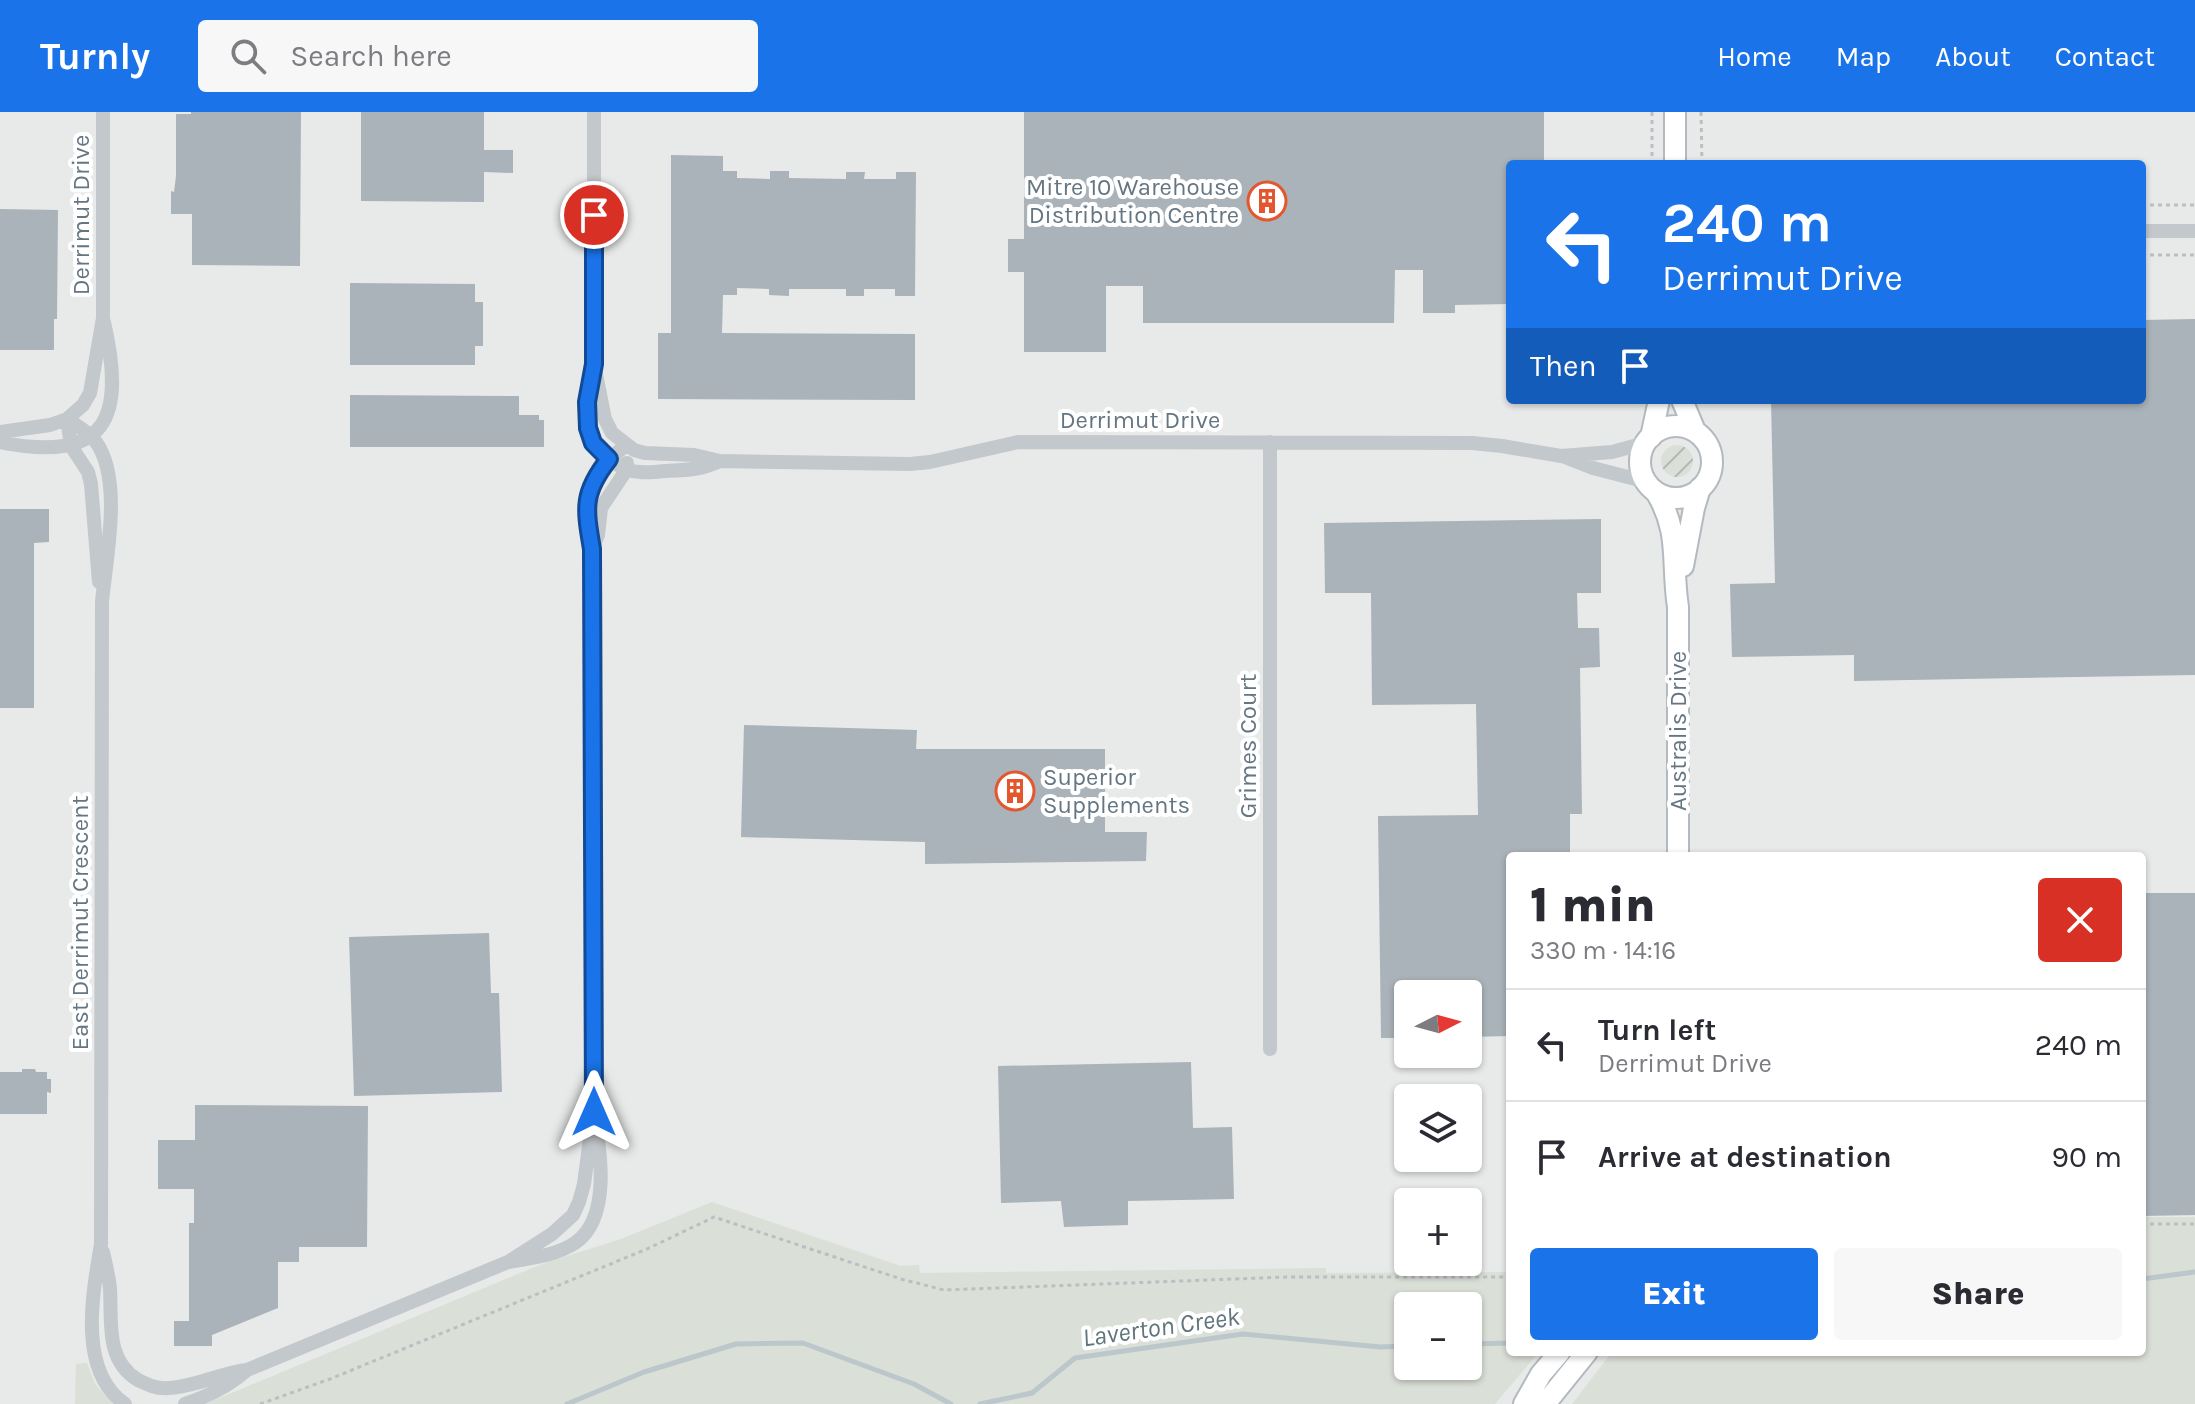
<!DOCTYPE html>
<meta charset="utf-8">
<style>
body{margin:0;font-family:Karla,sans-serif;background:#f7f7f7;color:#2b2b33;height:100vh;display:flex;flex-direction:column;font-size:30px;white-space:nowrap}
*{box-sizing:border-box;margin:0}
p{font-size:26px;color:#7c7c81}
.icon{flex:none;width:44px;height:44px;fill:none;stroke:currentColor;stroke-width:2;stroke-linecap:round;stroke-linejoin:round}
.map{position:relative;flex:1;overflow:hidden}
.side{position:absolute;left:1506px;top:740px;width:640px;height:504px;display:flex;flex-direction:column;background:#fff;border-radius:8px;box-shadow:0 2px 6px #0004}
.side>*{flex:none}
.banner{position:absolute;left:1506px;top:48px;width:640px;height:244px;border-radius:8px;box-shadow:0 2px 6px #0004;background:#1a73e8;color:#fff;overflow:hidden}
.needle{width:52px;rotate:84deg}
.tools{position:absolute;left:1394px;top:868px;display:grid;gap:16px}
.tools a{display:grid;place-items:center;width:88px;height:88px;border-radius:8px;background:#fff;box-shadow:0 2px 6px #0004;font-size:40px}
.pin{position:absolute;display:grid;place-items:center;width:68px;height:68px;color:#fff;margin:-34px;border:4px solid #fff;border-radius:50%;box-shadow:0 2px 8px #0007}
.me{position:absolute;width:88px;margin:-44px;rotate:0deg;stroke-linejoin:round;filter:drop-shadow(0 0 6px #0008)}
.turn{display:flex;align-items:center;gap:28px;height:168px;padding:0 24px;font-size:36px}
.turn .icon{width:104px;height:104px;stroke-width:2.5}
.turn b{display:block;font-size:56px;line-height:68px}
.then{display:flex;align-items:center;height:76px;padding:0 24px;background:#0003;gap:16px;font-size:30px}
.round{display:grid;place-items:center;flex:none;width:84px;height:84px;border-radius:8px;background:#f7f7f7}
.headline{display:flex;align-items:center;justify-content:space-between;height:136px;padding:0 24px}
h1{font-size:48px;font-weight:800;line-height:60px}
.action{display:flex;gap:16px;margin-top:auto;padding:16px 24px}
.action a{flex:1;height:92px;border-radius:8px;background:#1a73e8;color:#fff;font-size:32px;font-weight:800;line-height:92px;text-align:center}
.action a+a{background:#f7f7f7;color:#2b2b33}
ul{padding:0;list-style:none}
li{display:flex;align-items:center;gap:24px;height:112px;padding:0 24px;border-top:2px solid #e1e1e2}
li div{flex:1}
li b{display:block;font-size:30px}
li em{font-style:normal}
header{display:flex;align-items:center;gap:48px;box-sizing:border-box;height:112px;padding:0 40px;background:#1a73e8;color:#fff}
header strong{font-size:38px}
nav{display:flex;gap:44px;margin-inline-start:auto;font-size:28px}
.search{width:560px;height:72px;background:#f7f7f7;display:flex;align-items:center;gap:20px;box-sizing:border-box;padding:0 28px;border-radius:8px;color:#7c7c81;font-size:30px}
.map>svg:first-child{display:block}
.built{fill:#e8e9e9;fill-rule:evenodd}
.green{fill:#dadfd7;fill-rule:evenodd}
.garden{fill:url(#garden-furrows)}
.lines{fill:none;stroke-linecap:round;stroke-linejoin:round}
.stream{stroke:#bbc7cb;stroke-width:5}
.building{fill:#aab3b9}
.secondary-casing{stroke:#b3babf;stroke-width:24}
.path{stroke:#bbbfc2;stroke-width:3;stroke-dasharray:4 4;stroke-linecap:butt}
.street{stroke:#c3c8cc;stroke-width:14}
.secondary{stroke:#fff;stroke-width:20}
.route-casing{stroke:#114b97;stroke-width:20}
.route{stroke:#1a73e8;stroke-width:14}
.labels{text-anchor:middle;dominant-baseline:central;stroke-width:8;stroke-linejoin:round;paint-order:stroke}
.poi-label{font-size:24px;fill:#657683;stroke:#fff;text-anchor:end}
.street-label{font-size:24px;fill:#657683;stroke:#fff}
.water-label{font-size:26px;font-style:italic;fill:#60757c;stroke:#fff}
</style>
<header>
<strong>Turnly</strong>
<div class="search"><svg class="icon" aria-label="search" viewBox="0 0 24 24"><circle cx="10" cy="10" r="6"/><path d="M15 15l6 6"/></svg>Search here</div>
<nav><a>Home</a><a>Map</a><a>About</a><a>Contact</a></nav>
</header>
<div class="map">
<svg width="2195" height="1292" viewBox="0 0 2195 1292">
<defs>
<pattern id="garden-furrows" width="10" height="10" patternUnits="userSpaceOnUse" patternTransform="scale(2)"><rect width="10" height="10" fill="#dadfd7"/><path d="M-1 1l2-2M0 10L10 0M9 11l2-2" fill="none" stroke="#b4b9b4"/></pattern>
</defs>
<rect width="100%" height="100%" fill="#fafaf8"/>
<path class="built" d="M0,0H2195V1292H0ZM1510,52H2142V288H1510ZM1510,744H2142V1240H1510ZM1408,882H1468V942H1408ZM1408,986H1468V1046H1408ZM1408,1090H1468V1150H1408ZM1408,1194H1468V1254H1408Z"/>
<path class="green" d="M712,1090L901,1154L919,1153L920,1161L1326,1156V1161L1510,1160V1240H1539L1495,1292H205L542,1152L621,1127ZM1408,1194H1468V1254H1408Z
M2142,1105H2195V1292H1572L1612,1240H2142Z
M87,1251L95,1272L113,1292H75L76,1252Z"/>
<path class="garden" d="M1661 349a16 16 0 1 1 32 0a16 16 0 1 1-32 0Z"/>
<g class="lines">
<path class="stream" d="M2142,1167L2195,1160
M1468,1232L1510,1231
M567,1292L644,1260L736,1232L803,1231L914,1272L951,1292
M980,1292L1032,1281L1075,1246L1243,1222L1380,1235L1408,1234"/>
</g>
<path class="building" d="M191,0H301L300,154L192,153V102H171V79L174,80L176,64V2H191Z
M361,0H484V38H513V61L484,60V90L361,89Z
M1024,0H1544V52H1510V192L1455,193V201H1423V158H1395L1394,211H1143V174H1106V240H1024V160H1008V127H1024Z
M671,43L723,44V59H737V66L770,67V59H789V66L846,67V60H865L864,67H896V60H916L915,184H895V177H864V184H846V177H789V184L769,183V177L737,176V183H723L722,221L915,222V288L658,287V221H671Z
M0,97L58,98L57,207H54V238H0Z
M350,171L475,172V190H483V234H475V253H350Z
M2195,207V563L1854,569V543L1732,545L1730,472L1775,471L1771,288H2142V208Z
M350,283L519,284V303H539V308H544V335H350Z
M0,397H49V430L34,431V596H0Z
M1601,407V481H1577L1578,516H1599L1600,555L1580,556L1582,702H1570V744H1510V924L1468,925V882H1408V926H1381L1378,704L1478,703L1476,592L1372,593L1371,481H1325L1324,411Z
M744,613L917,618L916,637H1105V720H1147L1146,749L925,752V730L741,725Z
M2142,781H2195V1103L2142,1104Z
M489,821L491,881H499L502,980L354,984L349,825Z
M1191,950L1193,1016L1232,1015L1234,1087L1128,1089V1113L1064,1115L1061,1089L1001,1091L998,954Z
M22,957H35L36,960H47V967H51V981L47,980V1002H0V960H22Z
M195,993L368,994L367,1135H299V1150H278V1196L212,1223V1234H174V1209H189V1111H194V1077H158V1028H195Z"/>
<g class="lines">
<g class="secondary-casing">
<path id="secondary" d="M1675,52V0
M1682,288L1695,319
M1640 350a36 36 0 1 1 72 0a36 36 0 1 1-72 0Z
M1651,325L1659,288
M1656,380C1681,421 1671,451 1678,495V744
M1683,454L1694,396L1700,376
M1524,1292L1541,1262L1560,1240
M1545,1292L1587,1240"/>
</g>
<path class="path" d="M1652,0V52
M1701,0L1702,52
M2142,93H2195
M2142,143H2195
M2142,1112H2195
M260,1292L330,1267L647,1137L714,1105L901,1167L944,1178L1287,1165H1510"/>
<path class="street" d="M594,0V252L605,307L612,321L634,338L645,341L694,343L720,349L910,352L930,350L1018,330L1472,331L1502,334L1561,344L1612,340L1645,331
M2142,119H2195
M592,265C586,298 581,327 612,349C620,355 630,360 640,360C648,361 657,360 665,359C687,358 700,358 720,349
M67,307C77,314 89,320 96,330C123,368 106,446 102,490L101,1132C93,1180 77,1259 125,1292
M67,307L71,334L88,360L91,372L99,470
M0,320L50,313L67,307L83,293L90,281L103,206V0
M0,330C107,352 126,306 104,210
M1565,345L1593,356L1647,370
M594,433L598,423L601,396L627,357V351
M1270,937V330
M103,1140C106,1153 109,1165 110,1177C112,1210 105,1248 138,1268C148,1273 157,1277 168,1276C195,1275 220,1261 247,1258L508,1150L552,1122L573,1103L579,1090L584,1072L592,1012
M508,1150C531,1146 555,1144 575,1131C612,1106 600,1037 594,1000L592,437C583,386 585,367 626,333
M185,1292C209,1284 229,1274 247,1258"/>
<use href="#secondary" class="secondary"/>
</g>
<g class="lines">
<g class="route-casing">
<path id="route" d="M594,103V252L587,290L588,316L593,331L609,347C582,381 585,396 592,437L594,1000"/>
</g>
<use href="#route" class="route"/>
</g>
<defs>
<g id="building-ring" transform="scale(2)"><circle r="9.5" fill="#fff" stroke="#e4572e" stroke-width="1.5"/><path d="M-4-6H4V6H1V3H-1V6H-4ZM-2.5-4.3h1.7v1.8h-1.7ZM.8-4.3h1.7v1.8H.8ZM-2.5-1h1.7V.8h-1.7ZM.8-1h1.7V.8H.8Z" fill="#e4572e"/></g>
</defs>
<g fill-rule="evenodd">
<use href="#building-ring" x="1267" y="89"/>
<use href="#building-ring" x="1015" y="679"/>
</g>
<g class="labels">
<g class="poi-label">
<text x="1239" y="75">Mitre 10 Warehouse<tspan x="1239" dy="28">Distribution Centre</tspan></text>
<text x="1043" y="665" text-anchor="start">Superior<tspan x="1043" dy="28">Supplements</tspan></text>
</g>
<g class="street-label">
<text transform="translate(81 103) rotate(-90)">Derrimut Drive</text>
<text x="1140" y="308">Derrimut Drive</text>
<text transform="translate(1678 619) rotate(-90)">Australis Drive</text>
<text transform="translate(1248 634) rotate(-90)">Grimes Court</text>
<text transform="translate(80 811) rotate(-90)">East Derrimut Crescent</text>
</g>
<g class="water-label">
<text transform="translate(1161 1215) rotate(-8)">Laverton Creek</text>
</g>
</g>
</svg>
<div class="tools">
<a><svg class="needle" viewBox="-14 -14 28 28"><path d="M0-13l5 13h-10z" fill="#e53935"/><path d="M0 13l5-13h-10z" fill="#7c7c81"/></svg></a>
<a><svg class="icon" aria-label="layers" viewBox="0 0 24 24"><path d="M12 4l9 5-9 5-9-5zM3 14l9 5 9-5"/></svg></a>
<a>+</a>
<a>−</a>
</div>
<div class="pin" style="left:594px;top:103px;background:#d93025"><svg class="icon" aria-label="arrive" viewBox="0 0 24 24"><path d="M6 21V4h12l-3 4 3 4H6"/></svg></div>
<svg class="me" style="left:594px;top:1000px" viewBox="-20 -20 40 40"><path d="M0-17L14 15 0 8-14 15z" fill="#1a73e8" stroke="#fff" stroke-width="4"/></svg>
<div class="banner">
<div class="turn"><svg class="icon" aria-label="left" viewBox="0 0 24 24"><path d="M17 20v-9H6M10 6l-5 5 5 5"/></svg><div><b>240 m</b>Derrimut Drive</div></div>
<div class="then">Then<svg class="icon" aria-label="arrive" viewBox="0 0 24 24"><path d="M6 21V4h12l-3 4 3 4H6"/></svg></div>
</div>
<section class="side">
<div class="headline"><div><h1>1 min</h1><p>330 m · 14:16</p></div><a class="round" style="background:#d93025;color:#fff"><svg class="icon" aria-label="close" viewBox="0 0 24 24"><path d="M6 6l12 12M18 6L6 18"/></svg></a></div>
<ul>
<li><svg class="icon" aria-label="left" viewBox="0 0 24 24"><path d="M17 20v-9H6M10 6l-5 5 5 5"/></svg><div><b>Turn left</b><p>Derrimut Drive</p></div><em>240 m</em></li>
<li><svg class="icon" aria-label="arrive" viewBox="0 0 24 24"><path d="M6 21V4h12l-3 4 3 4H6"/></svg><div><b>Arrive at destination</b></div><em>90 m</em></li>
</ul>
<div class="action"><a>Exit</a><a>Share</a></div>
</section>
</div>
